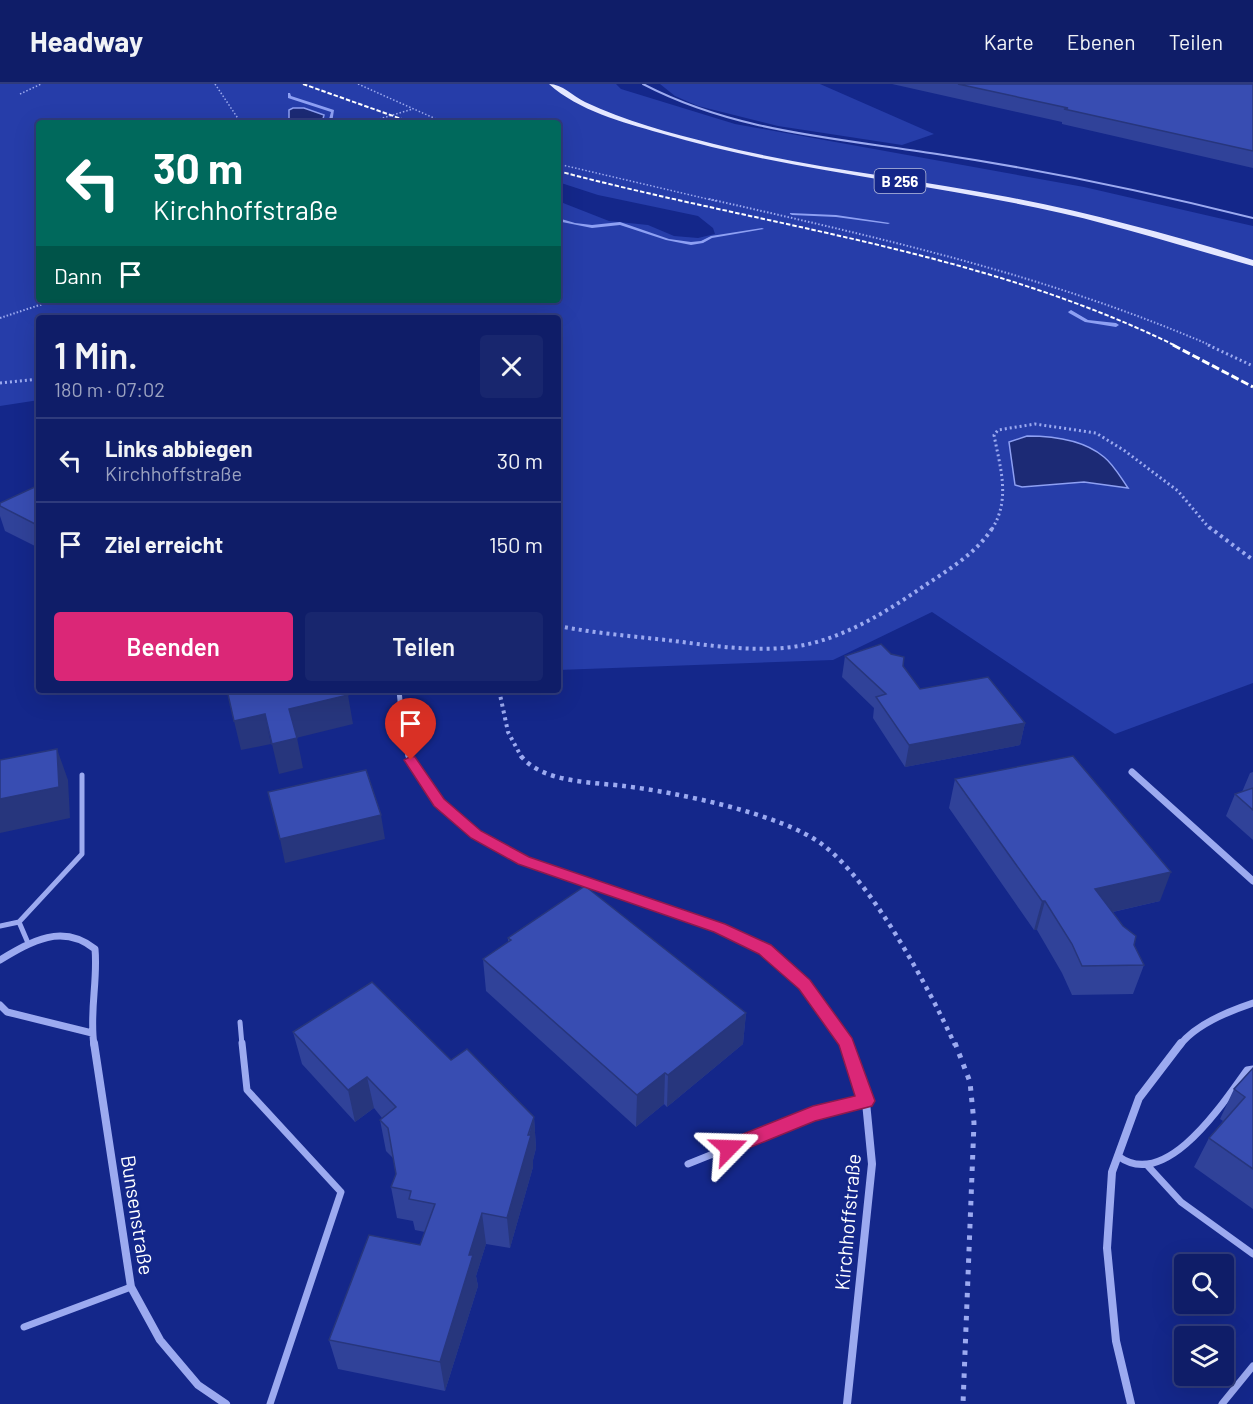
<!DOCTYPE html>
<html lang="de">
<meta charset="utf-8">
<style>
body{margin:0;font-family:Barlow,sans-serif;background:#18266e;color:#f1f3f6;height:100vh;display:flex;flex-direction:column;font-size:22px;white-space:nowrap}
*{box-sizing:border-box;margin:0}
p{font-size:20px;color:#9ba2c0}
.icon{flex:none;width:33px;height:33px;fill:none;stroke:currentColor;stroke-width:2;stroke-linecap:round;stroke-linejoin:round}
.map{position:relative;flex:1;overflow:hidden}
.drawer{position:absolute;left:36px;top:231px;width:525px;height:378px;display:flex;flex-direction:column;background:#0f1d68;border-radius:6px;box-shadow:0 6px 24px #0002,0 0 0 2px #2f3b7c}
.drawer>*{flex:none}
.top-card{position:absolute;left:36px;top:36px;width:525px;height:183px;border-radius:6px;box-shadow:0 6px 24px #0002,0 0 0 2px #2f3b7c;background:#00695c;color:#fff;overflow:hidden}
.fabs{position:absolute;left:1174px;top:1170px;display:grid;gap:12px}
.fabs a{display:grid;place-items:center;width:60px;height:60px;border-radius:6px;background:#0f1d68;box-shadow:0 6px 24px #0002,0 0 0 2px #2f3b7c;font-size:30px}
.pin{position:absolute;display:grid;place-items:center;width:51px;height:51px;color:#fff;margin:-62px -26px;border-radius:50% 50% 50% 0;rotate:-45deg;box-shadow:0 0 6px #0007}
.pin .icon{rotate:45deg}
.me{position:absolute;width:66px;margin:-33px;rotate:68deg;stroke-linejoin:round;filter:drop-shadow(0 0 4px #0008)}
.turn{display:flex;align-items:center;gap:21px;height:126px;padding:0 18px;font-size:27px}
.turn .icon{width:78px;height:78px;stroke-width:2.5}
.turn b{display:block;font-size:42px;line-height:51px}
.then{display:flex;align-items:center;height:57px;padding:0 18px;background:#0003;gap:12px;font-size:22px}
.round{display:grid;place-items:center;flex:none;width:63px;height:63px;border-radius:6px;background:#18266e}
.head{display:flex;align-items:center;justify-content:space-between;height:102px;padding:0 18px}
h1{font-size:36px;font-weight:600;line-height:45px}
.primary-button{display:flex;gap:12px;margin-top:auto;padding:12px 18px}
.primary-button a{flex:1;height:69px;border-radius:6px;background:#db2777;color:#fff;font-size:24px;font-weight:600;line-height:69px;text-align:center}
.primary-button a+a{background:#18266e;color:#f1f3f6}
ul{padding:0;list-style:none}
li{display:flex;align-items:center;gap:18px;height:84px;padding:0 18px;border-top:2px solid #2f3b7c}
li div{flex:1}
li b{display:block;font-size:22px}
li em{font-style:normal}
header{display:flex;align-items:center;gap:36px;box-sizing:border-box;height:84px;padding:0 30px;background:#0f1d68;border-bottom:2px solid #2f3b7c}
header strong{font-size:28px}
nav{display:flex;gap:33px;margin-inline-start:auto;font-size:21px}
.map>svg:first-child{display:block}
.green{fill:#263da9;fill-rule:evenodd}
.water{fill:#1c2a75;stroke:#8ea0f3;stroke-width:1.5}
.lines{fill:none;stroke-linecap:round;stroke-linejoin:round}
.stream{fill:#8ea0f3;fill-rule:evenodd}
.path-far5{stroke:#9caaf0;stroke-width:1.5;stroke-dasharray:1.5 2;stroke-linecap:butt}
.path-far4{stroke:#9caaf0;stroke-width:2;stroke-dasharray:1.5 2;stroke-linecap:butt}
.path-far3{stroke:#9caaf0;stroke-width:3;stroke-dasharray:2 3;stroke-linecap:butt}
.path-far2{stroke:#9caaf0;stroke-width:4;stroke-dasharray:3 4;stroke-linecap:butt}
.path-far1{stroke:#9caaf0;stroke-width:4.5;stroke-dasharray:4 5;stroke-linecap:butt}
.path{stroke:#9caaf0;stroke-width:5;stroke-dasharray:4.5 7;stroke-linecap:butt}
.lane-far2{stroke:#9caaf0;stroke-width:2}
.lane-far1{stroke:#9caaf0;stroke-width:5}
.lane{stroke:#9caaf0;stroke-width:7}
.street-far2{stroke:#9caaf0;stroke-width:5}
.street-far1{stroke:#9caaf0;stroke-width:7}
.street{stroke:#9caaf0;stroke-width:8}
.primary{fill:#e4e7ff;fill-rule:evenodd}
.rail-far1{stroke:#fff;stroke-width:2;stroke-dasharray:4.5 2;stroke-linecap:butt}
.rail{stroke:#fff;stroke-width:3;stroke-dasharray:8 3;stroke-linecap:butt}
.wall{fill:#304299}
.shaded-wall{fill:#27367d}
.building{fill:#384db2;stroke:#27367d;stroke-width:1.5}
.route{fill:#db2777;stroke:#8e194d;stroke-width:1.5}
.labels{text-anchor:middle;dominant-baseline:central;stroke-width:5;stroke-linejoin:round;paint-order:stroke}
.shield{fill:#14278a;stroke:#b8bedc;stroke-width:1.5}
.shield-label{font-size:15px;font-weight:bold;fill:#fff}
.near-street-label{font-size:20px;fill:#fff;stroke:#14278a}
</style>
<header>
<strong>Headway</strong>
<nav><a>Karte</a><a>Ebenen</a><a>Teilen</a></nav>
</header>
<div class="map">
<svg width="1253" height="1320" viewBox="0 0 1253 1320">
<rect width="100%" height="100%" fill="#14278a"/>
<path class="green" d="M0,0H616L621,5L735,40L1084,103L1253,142V599L1115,650L932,528L833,576L558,586V234H39V316L0,322ZM39,39H558V98L598,111L698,132L713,144L715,150L698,154L674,152L648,141L609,137L558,117V216H39Z
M660,0H820L934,50L902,61L778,42L698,22L675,12Z"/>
<path class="water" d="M293,24H304L324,31L322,39H289V26Z
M1027,352C1053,352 1084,356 1104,373C1114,381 1121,394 1128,404L1084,398L1022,403L1015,401L1009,358Z"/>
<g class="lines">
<path class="stream" d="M288,9H290L291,12L334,26L332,39H328L331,28L288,14Z
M790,129L836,131L890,139L888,140L836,133L792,131L790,130Z
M558,134L575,139L592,141L620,138L669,155L691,158L701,157L711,152L762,144L764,145L712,154L703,159L691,161L666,156L620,141L592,144L562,138L558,136Z
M1071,226L1088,236L1116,239L1119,241L1116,243L1085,238L1069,229L1068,228Z"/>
<path class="path-far5" d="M215,0L241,39
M358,0L445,39
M20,10L41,0
M366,39L413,25
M558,80L716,117"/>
<path class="path-far4" d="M709,115C880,154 1051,192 1212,262
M0,234L55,216"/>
<path class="path-far3" d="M1208,261L1253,282
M0,299L39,295
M992,445C1011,415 1000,383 994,351L998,346L1035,340L1096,349L1125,367L1178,407L1210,445"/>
<path class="path-far2" d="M1209,443L1253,476
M558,542C594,549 630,552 666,556C716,562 771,572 820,557C857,546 892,524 924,502C948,486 977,469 993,443
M499,606L508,648L522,674"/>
<path class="path-far1" d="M521,672C543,699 592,698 624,702C675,708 783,730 823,761C872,798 929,904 955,961"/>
<path class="path" d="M955,959L970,998L974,1039L963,1320"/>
<path class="lane-far2" d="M643,0C735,48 836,54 937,70C1043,86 1149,108 1253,134"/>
<path class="lane-far1" d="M19,838L28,859
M0,842L19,838L82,770V691
M240,938L242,961"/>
<path class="lane" d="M242,959L247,1006L341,1108L270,1320
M1118,1072C1166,1108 1223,1019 1247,986L1253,985
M688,1080L813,1030L866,1016
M1147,1081L1181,1118L1253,1170
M24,1243L131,1203
M1222,1320L1253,1282"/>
<path class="street-far2" d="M399,606L404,658L409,674"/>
<path class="street-far1" d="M409,672L439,718L476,751L524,777L719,844L765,865L804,901L847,961
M1132,688L1253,797
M0,876C32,857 62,839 95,865C98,897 89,929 94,961
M0,921L7,928L92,949
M1180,961C1196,940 1229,927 1253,919"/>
<path class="street" d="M94,959L131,1203L160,1256L198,1301L226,1320
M846,959L865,1008L872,1080L847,1320
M1131,1320L1116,1257L1107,1164L1112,1088L1139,1014L1181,959"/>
<path class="primary" d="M549,0C562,0 573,12 585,18C625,37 670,49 714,60C810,84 910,94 1008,113C1091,129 1172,151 1253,176V182C1181,162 1111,139 1038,124C913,97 784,86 660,49C622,38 579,27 549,0Z"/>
<path class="rail-far1" d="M303,0L413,39
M558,87C765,142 983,167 1176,262"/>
<path class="rail" d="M1173,261L1253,303"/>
</g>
<path class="wall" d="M892,0H1253V84L1062,40V38Z
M39,401V464L5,447L0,432V419Z
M845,572L903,582L920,605L1025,639L1020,661L905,683L873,634L874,624L842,593Z
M1253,688V756L1226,732L1235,710L1242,708L1250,689Z
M955,695L1160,817L1113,828L1134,861L1144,881L1133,910L1072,911L1062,889L1037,846H1034L949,724Z
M508,854L746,929L743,960L667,1023L664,1020L636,1043L486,907L483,875L508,858Z
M293,948L451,976L534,1033L536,1064L533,1076V1083L510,1164L486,1160L476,1192L478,1202L445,1307L338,1285L329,1256L420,1161L425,1148L415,1146L413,1137L397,1134L391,1103L396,1090L393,1074L386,1067L380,1036L382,1034L374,1024L355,1038L302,980Z
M1253,984V1125L1194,1083L1209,1054L1223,1037L1220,1035L1234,1005Z"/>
<path class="shaded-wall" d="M348,611L353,640L296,654L289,625Z
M265,630L271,660L241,666L234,637Z
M1025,639L1020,661L905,683L909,661Z
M297,654L303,684L279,690L272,660Z
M57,665L68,696L70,734L0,749V715Z
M381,731L385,755L285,779L280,755Z
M1171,788L1160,817L1086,834L1095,805Z
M1042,817H1045L1037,846H1034Z
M746,929L743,960L667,1023L668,991Z
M665,989L664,1020L636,1043L637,1011Z
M367,993L374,1024L355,1038L348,1006Z
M534,1033L536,1064L533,1076V1083L510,1164L507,1134Z
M482,1129L486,1160L476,1192L478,1202L445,1307L440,1278L469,1171Z"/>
<path class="building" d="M958,0H1253V67L1064,25L1068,24Z
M39,401V442L0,422V419Z
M881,560L891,570L904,573L903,582L920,605L988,593L1025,639L909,661L876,613L886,610L845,572Z
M227,606H346L348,611L289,625L297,654L272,660L265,630L234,637Z
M57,665L59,703L0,715V676Z
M1073,672L1171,788L1095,805L1123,842L1136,852L1134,861L1144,881L1082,882L1072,860L1045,817H1042L955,695Z
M366,686L381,731L280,755L268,708Z
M1253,704V726L1235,710Z
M585,802L746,929L668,991L665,989L637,1011L483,875L511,856L508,854Z
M372,898L451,976L467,965L534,1033L528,1051H531L507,1134L482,1129L469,1171H473L440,1278L329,1256L369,1151L420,1161L435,1120L409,1115L411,1107L391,1103L396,1090L388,1044L380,1036L396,1023L367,993L348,1006L293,948Z
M1253,984V1085L1209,1054L1245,1013L1234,1005Z"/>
<path class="route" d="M411,672L415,673L444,715L481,747L529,773L725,840L771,861L810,896L852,954L875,1017L872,1022L815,1037L729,1072L723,1069L720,1064L723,1058L813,1022L855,1012L839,961L799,905L759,870L714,848L518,780L471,754L434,722L404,676Z"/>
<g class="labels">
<rect class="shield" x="874.5" y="85" width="51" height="24" rx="4.5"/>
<g class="shield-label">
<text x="900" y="97">B 256</text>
</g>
<g class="near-street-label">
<text transform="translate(138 1131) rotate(81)">Bunsenstraße</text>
<text transform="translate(847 1138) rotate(-85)">Kirchhoffstraße</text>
</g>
</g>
</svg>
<div class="fabs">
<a><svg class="icon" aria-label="search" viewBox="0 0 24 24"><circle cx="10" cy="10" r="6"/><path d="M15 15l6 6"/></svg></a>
<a><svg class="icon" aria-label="layers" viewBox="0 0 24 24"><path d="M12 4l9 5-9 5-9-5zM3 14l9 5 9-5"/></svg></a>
</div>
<div class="pin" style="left:411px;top:676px;background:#d93025"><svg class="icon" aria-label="arrive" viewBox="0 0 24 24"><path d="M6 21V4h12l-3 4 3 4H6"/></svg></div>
<svg class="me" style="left:729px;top:1064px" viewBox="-20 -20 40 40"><path d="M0-17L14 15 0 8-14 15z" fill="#db2777" stroke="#fff" stroke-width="4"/></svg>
<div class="top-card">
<div class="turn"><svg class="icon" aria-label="left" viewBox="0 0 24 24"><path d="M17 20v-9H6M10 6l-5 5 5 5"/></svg><div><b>30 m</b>Kirchhoffstraße</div></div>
<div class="then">Dann<svg class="icon" aria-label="arrive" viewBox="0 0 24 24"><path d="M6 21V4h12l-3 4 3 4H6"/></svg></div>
</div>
<section class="drawer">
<div class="head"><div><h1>1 Min.</h1><p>180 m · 07:02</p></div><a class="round"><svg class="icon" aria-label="close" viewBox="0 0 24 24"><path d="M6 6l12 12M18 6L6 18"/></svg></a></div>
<ul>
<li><svg class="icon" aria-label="left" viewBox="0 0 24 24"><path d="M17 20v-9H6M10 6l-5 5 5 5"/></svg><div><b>Links abbiegen</b><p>Kirchhoffstraße</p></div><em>30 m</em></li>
<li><svg class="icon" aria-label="arrive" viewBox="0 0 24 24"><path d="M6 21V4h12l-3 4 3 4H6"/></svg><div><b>Ziel erreicht</b></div><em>150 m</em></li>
</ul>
<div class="primary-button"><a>Beenden</a><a>Teilen</a></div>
</section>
</div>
